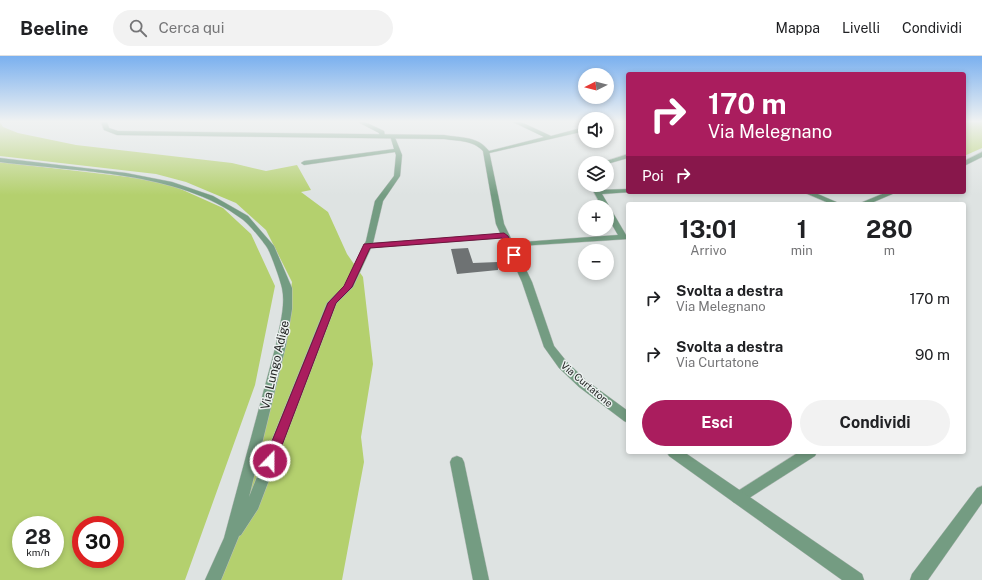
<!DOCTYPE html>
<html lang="it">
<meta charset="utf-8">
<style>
body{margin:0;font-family:"Public Sans",sans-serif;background:#f2f2f2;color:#202124;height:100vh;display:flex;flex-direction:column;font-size:15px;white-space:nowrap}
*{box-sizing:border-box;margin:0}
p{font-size:13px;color:#757577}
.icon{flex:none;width:22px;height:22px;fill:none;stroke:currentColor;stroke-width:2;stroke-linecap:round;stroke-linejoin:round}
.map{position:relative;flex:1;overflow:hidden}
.drawer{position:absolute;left:626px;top:146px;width:340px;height:252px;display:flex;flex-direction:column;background:#fff;border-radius:4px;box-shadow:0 2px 6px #0003}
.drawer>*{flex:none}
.top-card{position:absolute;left:626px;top:16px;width:340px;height:122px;border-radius:4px;box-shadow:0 2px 6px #0003;background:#aa1d5e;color:#fff;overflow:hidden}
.needle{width:26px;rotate:264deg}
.controls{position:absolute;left:578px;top:12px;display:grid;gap:8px}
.controls a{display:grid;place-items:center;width:36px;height:36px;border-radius:50%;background:#fff;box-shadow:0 2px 6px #0003;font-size:20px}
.speed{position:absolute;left:12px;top:460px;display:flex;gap:8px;font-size:20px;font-weight:700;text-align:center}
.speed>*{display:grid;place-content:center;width:52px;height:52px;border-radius:50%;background:#fff;box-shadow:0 2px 6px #0003;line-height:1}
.speed small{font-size:10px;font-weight:400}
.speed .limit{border:6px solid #d22;background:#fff;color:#111}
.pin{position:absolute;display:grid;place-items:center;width:34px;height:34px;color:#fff;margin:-17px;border-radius:8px;box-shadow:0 2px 6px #0006}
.me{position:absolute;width:44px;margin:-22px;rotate:22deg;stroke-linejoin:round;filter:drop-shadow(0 0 3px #0008)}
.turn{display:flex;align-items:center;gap:14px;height:84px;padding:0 16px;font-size:18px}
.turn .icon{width:52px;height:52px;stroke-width:2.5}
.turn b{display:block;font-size:28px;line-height:34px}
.then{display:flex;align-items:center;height:38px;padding:0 16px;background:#0003;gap:8px;font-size:15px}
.eta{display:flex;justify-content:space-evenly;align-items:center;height:68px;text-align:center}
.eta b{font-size:24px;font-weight:700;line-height:28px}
.primary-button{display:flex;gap:8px;margin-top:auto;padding:8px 16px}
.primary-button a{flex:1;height:46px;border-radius:24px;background:#aa1d5e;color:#fff;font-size:16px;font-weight:700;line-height:46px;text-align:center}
.primary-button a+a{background:#f2f2f2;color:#202124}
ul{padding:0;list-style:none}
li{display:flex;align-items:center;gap:12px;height:56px;padding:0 16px}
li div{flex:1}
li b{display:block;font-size:15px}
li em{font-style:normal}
header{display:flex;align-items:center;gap:24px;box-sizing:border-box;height:56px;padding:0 20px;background:#fff;border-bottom:1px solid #e0e0e0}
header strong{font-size:19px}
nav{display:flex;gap:22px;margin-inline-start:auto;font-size:14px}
.search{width:280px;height:36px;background:#f2f2f2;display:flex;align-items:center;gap:10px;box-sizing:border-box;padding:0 14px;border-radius:22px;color:#757577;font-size:15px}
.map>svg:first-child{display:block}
.green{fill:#b4d06e;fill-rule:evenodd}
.building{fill:#6e7273}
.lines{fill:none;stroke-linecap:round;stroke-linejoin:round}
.minor-casing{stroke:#bcc0bf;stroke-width:1}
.tertiary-casing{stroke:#bcc0bf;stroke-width:1}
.minor{fill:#749c82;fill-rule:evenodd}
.tertiary{fill:#749c82;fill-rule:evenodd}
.route{fill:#aa1d5e;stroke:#6e133d}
.labels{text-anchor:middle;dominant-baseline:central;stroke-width:3;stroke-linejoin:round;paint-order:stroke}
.far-street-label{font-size:10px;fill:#212322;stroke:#ebf0ef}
.street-label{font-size:12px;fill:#212322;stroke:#ebf0ef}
</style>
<header>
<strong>Beeline</strong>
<div class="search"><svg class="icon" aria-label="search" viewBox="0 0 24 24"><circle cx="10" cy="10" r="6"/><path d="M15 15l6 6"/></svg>Cerca qui</div>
<nav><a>Mappa</a><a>Livelli</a><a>Condividi</a></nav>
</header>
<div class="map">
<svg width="982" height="524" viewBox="0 0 982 524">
<rect width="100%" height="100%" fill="#dee3e2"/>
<path class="green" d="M0,66L3,71L18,77L76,89L232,107L266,115L297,109L311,134L301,136L328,156L347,198L363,221L373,308L361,381L364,406L342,524H215L276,326L292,226L266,174L236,147L186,126L156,118L0,100Z
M964,66H982V92L964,100Z
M0,106L146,123L174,130L223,152L251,178L275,230L255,329L185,524H0ZM21,469H55V503H21ZM81,469H115V503H81Z"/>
<path class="building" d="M468,192L473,207L498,206V214L457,218L451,193Z"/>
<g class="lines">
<g class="minor-casing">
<path id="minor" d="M358,66H365L384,75L385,80L380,81L379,77Z
M513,66H521L551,80L585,71V75L485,98V96L544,81Z
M607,66H612L607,69Z
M390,79H394L402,99L400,120L383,145L373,187L504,178L508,180L504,182L371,192L353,231L336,248L258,453L241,479L239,480L221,524H205L224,482L276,289C279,271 286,250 282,232C280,223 272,201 268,193C263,185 249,168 242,163C179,115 76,116 0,106V102L126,117L172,126L213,140L248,160L274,190L292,232V253L286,289L249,441L327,247L344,230L366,185L375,145L394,120L396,99L395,96L304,109L301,107L304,105L394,93Z
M982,96V101L964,110V105Z
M628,98V102L607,108L600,107Z
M590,129H596L599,134L628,133V136H631L602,138L626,179H628V183L506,191L505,189L506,187H509L618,179L607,160V151H602Z
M803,136H813L841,148H831Z
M887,136H897L869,148H858Z
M799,396H817L815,400L743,446L738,448L733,446L731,442L733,438Z
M457,400L462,402L464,406L489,524H473L450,406L452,402Z
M982,430V447L928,524H910L912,518L977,432Z"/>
</g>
<g class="tertiary-casing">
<path id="tertiary" d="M101,66H107L109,72L118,75L444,79C461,82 478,80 489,95L504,168L532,226L554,290L567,306L587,325L628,355V367L624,365L579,331L559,312L544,291L522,226L496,168L483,95C473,84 458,85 444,83L117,79L104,74Z
M667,396H684L862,518L864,524H842L669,400Z"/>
</g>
<use href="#minor" class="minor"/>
<use href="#tertiary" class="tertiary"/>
</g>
<linearGradient id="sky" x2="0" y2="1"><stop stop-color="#7ab0ef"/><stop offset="0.47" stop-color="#f0f2f2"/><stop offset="1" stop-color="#f0f2f2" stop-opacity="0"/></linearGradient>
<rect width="982" height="139" fill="url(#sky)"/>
<path class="route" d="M504,177L508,180L518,199L517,200H511L502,182L370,192L352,231L336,247L276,405L274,409L270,410L266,409L264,405L328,247L344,230L364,188Z"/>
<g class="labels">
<g class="far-street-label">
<text transform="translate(587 328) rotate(40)">Via Curtatone</text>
</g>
<g class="street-label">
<text transform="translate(275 309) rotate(-77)">Via Lungo Adige</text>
</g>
</g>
</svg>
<div class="controls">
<a><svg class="needle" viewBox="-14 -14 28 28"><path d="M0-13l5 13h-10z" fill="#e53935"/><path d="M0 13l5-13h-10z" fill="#757577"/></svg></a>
<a><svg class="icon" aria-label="sound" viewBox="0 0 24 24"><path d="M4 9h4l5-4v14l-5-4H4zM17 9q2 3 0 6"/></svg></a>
<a><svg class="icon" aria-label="layers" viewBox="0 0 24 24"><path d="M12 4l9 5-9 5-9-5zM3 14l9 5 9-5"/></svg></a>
<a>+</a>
<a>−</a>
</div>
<div class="speed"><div>28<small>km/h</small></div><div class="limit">30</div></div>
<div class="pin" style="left:514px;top:199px;background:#d93025"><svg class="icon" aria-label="arrive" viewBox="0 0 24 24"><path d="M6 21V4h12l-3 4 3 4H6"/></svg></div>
<svg class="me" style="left:270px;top:405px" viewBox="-20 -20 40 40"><circle r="17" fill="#aa1d5e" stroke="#fff" stroke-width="3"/><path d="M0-11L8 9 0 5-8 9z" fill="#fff"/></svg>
<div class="top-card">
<div class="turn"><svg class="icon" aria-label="right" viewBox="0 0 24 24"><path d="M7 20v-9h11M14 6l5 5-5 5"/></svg><div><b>170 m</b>Via Melegnano</div></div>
<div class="then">Poi<svg class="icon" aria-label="right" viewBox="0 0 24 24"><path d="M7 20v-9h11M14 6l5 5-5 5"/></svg></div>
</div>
<section class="drawer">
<div class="eta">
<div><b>13:01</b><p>Arrivo</p></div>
<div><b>1</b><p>min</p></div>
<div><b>280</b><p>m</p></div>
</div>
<ul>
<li><svg class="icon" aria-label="right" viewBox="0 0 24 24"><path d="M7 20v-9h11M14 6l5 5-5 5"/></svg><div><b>Svolta a destra</b><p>Via Melegnano</p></div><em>170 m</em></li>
<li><svg class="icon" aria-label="right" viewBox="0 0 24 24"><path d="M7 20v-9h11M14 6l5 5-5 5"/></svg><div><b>Svolta a destra</b><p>Via Curtatone</p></div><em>90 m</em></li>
</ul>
<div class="primary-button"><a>Esci</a><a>Condividi</a></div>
</section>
</div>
